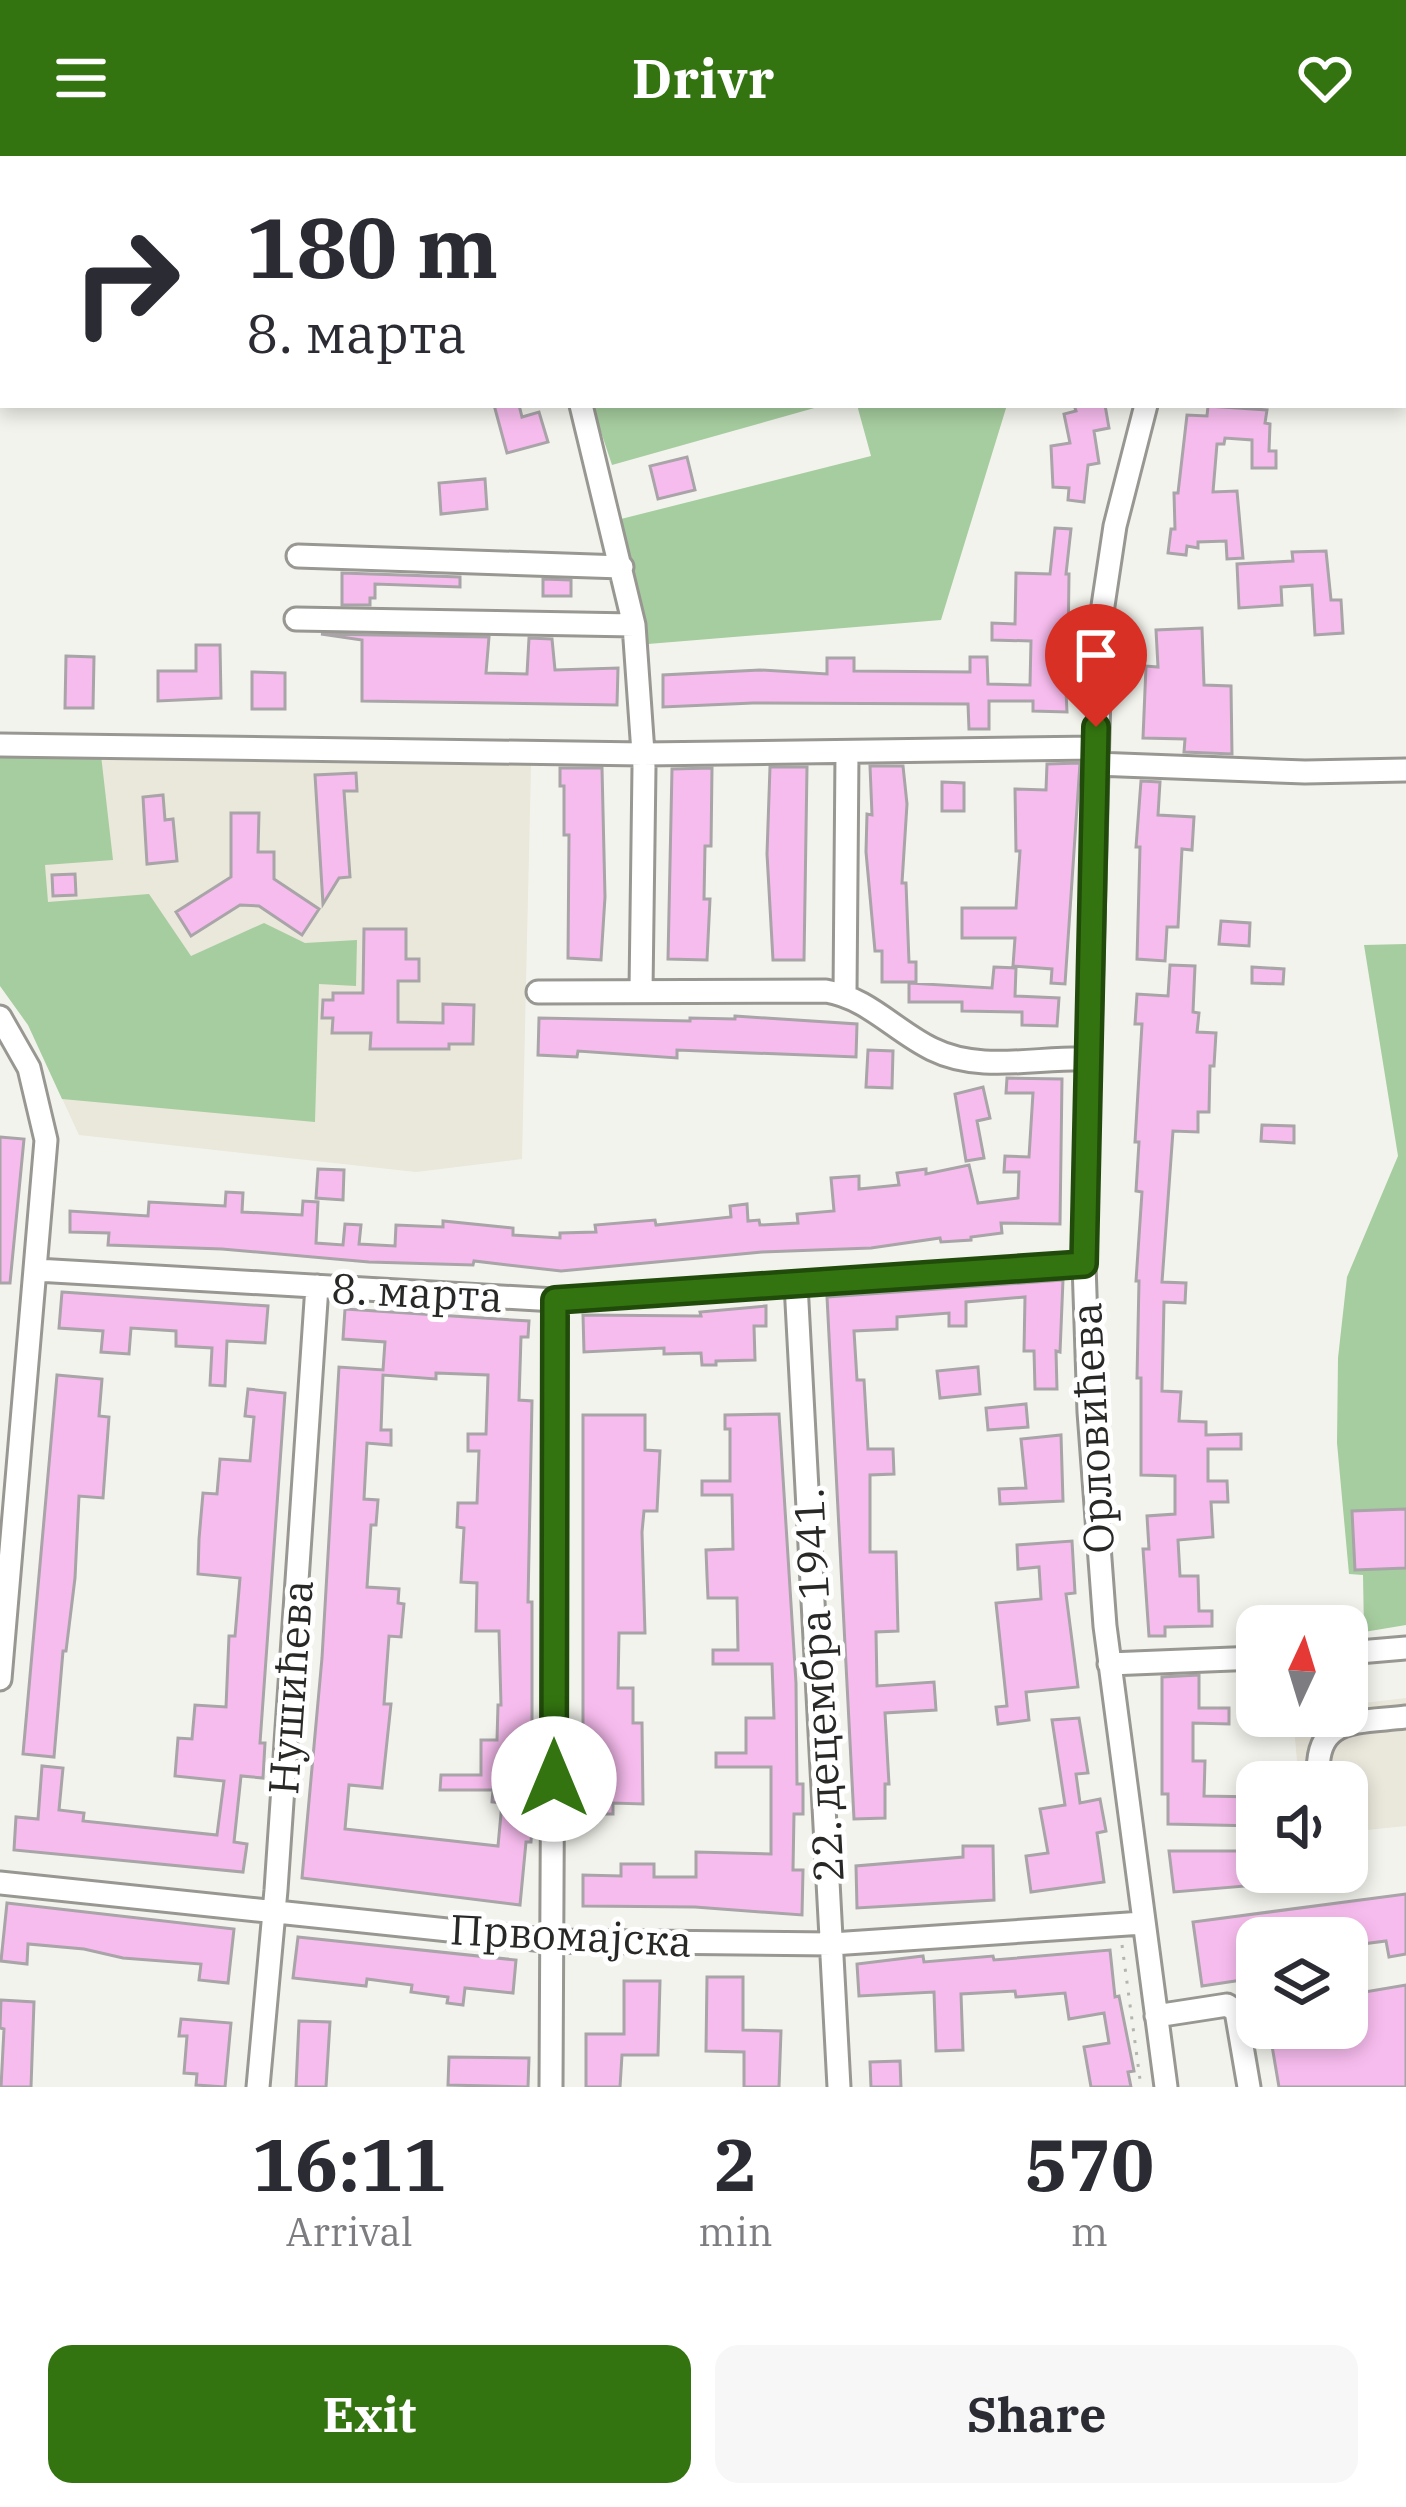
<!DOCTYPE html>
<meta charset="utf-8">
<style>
body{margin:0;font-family:"IBM Plex Serif",serif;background:#f7f7f7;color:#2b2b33;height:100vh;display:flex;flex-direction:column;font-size:45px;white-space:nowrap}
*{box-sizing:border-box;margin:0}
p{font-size:39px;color:#7c7c81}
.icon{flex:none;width:66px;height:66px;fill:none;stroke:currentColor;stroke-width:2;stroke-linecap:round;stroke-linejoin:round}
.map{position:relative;height:1931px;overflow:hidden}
.sheet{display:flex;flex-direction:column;background:#fff;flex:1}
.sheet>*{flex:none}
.top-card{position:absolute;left:0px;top:0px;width:1407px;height:252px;box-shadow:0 6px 18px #0003;background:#fff;color:#2b2b33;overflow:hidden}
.needle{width:78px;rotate:4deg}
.controls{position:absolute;left:1236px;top:1449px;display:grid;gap:24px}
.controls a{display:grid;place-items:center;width:132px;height:132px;border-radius:24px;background:#fff;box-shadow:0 6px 18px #0003;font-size:60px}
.pin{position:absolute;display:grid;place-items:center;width:102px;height:102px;color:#fff;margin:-123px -51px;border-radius:50% 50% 50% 0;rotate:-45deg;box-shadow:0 0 12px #0007}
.pin .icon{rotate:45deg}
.me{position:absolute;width:132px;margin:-66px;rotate:0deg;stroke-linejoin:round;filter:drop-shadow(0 0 9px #0008)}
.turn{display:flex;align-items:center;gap:42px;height:252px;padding:0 48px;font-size:54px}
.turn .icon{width:156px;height:156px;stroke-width:2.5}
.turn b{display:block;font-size:84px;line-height:102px}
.eta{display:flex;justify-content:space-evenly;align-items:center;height:204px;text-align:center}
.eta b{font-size:72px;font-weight:700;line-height:84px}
.button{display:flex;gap:24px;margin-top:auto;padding:24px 48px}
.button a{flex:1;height:138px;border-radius:24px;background:#337410;color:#fff;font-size:48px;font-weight:700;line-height:138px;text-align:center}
.button a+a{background:#f7f7f7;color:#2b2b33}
header{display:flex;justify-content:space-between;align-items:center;height:156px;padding:0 48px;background:#337410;color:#fff;font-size:54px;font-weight:700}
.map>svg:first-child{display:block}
.built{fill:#eae7db}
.green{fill:#a6cd9f}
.building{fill:#f7bcee;stroke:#a8a4a8;stroke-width:3;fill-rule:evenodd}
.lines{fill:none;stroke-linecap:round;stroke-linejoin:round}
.minor-casing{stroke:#989792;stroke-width:27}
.path{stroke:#b4b4b0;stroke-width:3;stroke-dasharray:3 9;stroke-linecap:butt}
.minor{stroke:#fff;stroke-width:21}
.route-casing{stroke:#214b0a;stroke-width:30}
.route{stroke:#337410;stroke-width:21}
.labels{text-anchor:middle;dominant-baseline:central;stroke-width:10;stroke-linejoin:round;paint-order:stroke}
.street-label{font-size:42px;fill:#282826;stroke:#fff}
</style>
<header><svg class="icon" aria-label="menu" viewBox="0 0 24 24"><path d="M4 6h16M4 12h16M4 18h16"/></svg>Drivr<svg class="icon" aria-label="heart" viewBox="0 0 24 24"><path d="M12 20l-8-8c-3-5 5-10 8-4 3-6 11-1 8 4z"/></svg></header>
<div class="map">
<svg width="1406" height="1931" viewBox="0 0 1406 1931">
<rect width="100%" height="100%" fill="#f3f3ed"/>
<path class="built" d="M0,597L531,609L522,1003L416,1016L79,979L28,869L0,830Z
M1406,1542V1670L1347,1676V1626H1263L1262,1609L1297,1605L1293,1560H1347V1549Z"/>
<path class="green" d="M529,0H1025L1026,3H530Z
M592,249H825L612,309Z
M857,249H1007L941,464L648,488L621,363L871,300Z
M0,597L101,599L113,704L45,709L48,746L149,738L191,800L264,767L305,787L357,784L356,830L319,828L315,966L62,943L28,869L0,830Z
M1406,788V1469L1364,1476L1363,1419L1349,1418L1337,1287L1338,1202L1347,1121L1398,1000L1364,789Z"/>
<path class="building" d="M494,249H519L522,261L539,256L548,286L507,297Z
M1074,249H1105L1109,272L1094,275L1099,307L1088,309L1084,346L1068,344L1069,332L1053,331L1051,290L1070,287L1064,258L1076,255Z
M1208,250L1267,254L1265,267L1270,268L1269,295H1276V312H1252V284L1225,282L1224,288H1217L1213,336L1237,335L1243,402L1227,403L1226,385L1198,386V392L1187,390L1186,399L1168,397L1171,373H1175L1174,337H1178L1187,259L1207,260Z
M687,301L695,334L658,343L650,310Z
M485,323L487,353L441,358L439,327Z
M1055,372L1071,373L1066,418H1069L1068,495H1064L1067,556L1033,555V545H989V573H969L968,548L753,547L663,551V519L760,514L827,518V502H854V515L970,516V501H987L988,528L1030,529L1031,485L992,484V467L1015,468L1016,417L1050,418Z
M1326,395L1331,444H1341L1343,477L1315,479L1312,429L1281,431L1282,449L1239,452L1237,408L1293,405L1292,396Z
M342,417L460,421V431L375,428V442H370V449H342Z
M543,423L571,424V440H543Z
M1202,472L1204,529L1231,530L1232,598L1184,596L1185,583L1143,582L1146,510L1158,511L1156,474Z
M321,478L489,481L486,517L527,518L529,482L552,483L555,514L618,512L617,549L362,545V484Z
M196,489H220L221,542L158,545V515H196Z
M66,500L94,501L93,552H65Z
M252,516L285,517V553H252Z
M1080,607L1065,828L1051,827L1052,813L1013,810L1015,782H962V752H1016L1020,695H1016L1015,633L1046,634L1047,608Z
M870,610H903L907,648L902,727H906L909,806H916V826H882V795H875L866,696L867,658L872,659Z
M770,611H807L804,804H773L767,698Z
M560,612H602L605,741L601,804L568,802L569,679H564V630H560Z
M712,612L711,690H705L704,743H710L707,804L668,803L672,613Z
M356,617L357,635H344L350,721L339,722L323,748L315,619Z
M1141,625L1160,626L1158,659L1194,661L1192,694L1182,693L1178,771H1167L1165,805L1137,803L1140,691H1136Z
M942,626L964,627V655H942Z
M163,639L165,664L173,663L177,705L147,708L143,641Z
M231,657H259L258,696H274V723L319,753L302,779L259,750L240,749L191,780L176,756L231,721Z
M75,718L76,739L53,740L52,719Z
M1221,765L1250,767L1249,790L1219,788Z
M364,773H406V803H419V825H398V866L443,867V848L474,849L473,888H449V893H370L371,877H332L333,862H322L323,844H333V837H363Z
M1170,809L1195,810L1193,856L1199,857L1197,876L1216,877L1214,910H1210L1209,956H1198V976L1173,975L1162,1126L1186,1127L1185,1147L1164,1146L1162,1235L1181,1236L1179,1265L1206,1266V1279L1241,1278V1293H1208V1325H1227L1228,1346H1211L1213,1381L1178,1384L1180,1420H1198L1199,1455H1212V1470L1165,1471V1480H1149L1143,1393H1149L1147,1360L1175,1358V1320L1141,1319V1222H1137L1139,1125H1136L1142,1036L1136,1035L1139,986H1135L1142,868H1135L1137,838L1168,840Z
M994,811L1016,812L1015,840L1059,842L1057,870L1022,869V856L962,855V846H909V827L992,832Z
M1252,811L1284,813L1283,828L1252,827Z
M735,860L857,868L856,901L677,894V902L578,895L577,901L538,899L539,862L690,865V862L735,863Z
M868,894L893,895L892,932L866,931Z
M1007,922L1062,923L1060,1068L1001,1067L1002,1077L971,1081V1084L941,1086L940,1082L871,1092L762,1096L561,1115L474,1105L473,1109L369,1106L222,1093L108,1089L109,1077L70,1076V1055L148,1060L149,1046L225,1050L226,1036L243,1037L242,1056L302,1059L303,1045L318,1046L316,1087L343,1089L345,1068L361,1069L359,1088L395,1090L396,1069L443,1071V1065L513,1072V1079L560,1082V1077L596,1076L595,1069L655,1064L656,1069L731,1061L730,1050L747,1048L748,1065L759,1064L760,1069L798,1067L797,1058L834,1055L831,1022L859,1020V1033L899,1029L897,1017L926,1013V1018L969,1009L978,1047L1018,1042L1019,1016H1004L1005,1000L1029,1001L1033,937H1006Z
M983,931L990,962L977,965L984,1002L966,1005L955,938Z
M1262,969L1294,970V987L1261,985Z
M0,981L24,983L10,1127H0Z
M318,1013L344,1014L343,1044L316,1042Z
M1063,1124L1060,1196L1056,1195L1057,1233H1035L1034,1195H1024L1025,1141L966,1146V1170H949V1157L897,1161V1173L854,1175L857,1224H864L868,1293H893L894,1318L870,1319V1396H896L898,1475L876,1476L877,1530L934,1526L936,1554L885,1557L889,1628H885V1662L854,1663L827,1141Z
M62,1136L268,1150L265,1187L227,1185L225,1230L210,1229L212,1192L176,1190V1175L131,1172L129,1198L101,1196L103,1175L59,1172Z
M766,1150V1170H754L755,1204L716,1205V1209H702L701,1197L664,1198V1192L584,1196L583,1159L701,1160L700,1156Z
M345,1153L529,1165L528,1181H521L519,1244L532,1245L528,1446H532V1667L531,1686H526L520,1749L302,1722L322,1502L339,1211L383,1214L385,1186L343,1183ZM436,1217L488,1219L486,1278H468V1295H479L477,1347H458L457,1371L464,1372L461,1426L477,1427L476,1475H499L501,1549H498L497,1584H481V1619H441L440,1634H493L492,1646L502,1647L498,1690L345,1673L349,1629L382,1632L391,1548H384L389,1480L401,1481L404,1448L398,1447L399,1433L367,1431L371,1369H376L378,1344L364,1343L367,1287L391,1289V1274H381L383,1219L436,1223Z
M978,1211L980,1238L940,1242L937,1215Z
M57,1219L102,1223L99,1260L109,1261L103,1342L79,1340L75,1422L66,1495H63L54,1601L23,1598Z
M248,1233L285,1237L260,1587H265L263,1622L241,1620L234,1686L247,1688L243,1716L14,1694L16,1661L38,1663L42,1610L63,1612L59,1654L84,1657L83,1665L217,1679L224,1625L175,1620L178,1582L192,1583L195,1549L226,1551L229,1480H235L240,1422L198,1418L199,1383L203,1337L217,1338L220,1303L250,1305L254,1261L245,1260Z
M1026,1248L1028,1271L988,1274L986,1252Z
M779,1258L796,1527L797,1628H803V1658H794L793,1714H803L802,1759L695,1751L583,1750V1719L621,1720V1708H654V1721H696V1696L771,1698V1611H716V1597H746V1562H774L772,1508H713V1494H738L737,1442H708L707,1420L706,1394L733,1393L732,1339H702V1325H730V1273H725V1259Z
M583,1259H645V1294L660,1295L657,1355H644L642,1376L645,1477H619L618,1532H633V1567H642L643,1648L613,1647V1658H583Z
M1061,1279L1063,1345L1000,1348L999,1333L1026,1332L1021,1283Z
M1406,1353V1412L1355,1414L1352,1355Z
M1072,1385L1075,1437L1066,1438L1078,1531L1026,1536L1029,1564L998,1568L996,1551L1007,1550L996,1447L1041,1443L1039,1411L1018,1413L1017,1389Z
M1199,1519V1552H1229V1568L1193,1567V1605H1205L1204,1640L1257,1641V1670L1168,1668V1638H1162V1521Z
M1079,1562L1088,1617L1076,1618L1080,1647L1100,1643L1106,1675L1097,1677L1104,1726L1031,1736L1026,1700L1048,1697L1040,1653L1065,1649L1052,1564Z
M963,1690H993L994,1744L857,1752L856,1710L963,1701Z
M1169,1695H1255L1258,1729L1174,1736Z
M1406,1738V1798L1389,1801L1386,1785L1347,1790V1782H1257V1801L1239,1804L1242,1824L1202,1830L1193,1766Z
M7,1747L234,1773L228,1827L199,1824L201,1808L123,1802L84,1793L28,1788L27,1808L1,1805Z
M298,1781L516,1804L513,1837L465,1832L463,1849L447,1847L448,1841L411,1836L412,1829L367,1823L366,1830L293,1822Z
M1110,1794L1115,1841L1119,1840L1134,1915L1128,1916L1131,1931H1091L1084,1891L1109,1887L1104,1857L1069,1863L1065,1837L1016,1841L1015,1835L961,1838L963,1894L936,1895L934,1836L859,1840L857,1808L923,1800L924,1806L993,1800L994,1804Z
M707,1821H743V1874L781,1875L779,1931H744V1896L706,1895Z
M624,1825H660L658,1899H622L620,1931H586V1878H624Z
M1406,1829V1931H1279L1269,1872H1347V1839Z
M1,1844L34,1846L31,1931H1L4,1873L0,1872Z
M181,1863L231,1867L225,1931L196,1929L197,1918L184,1917L187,1880H179Z
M299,1865L330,1866L326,1931H296Z
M449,1901L529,1902L528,1931L448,1929Z
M900,1905L901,1931H871L870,1906Z"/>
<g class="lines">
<g class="minor-casing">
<path id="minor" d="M998,3L1008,0
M1189,3V0
M581,249L634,469L644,611L641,834
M1146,249L1115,370L1101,463L1084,1108L1089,1256L1105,1470L1166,1931
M298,400L622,411
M296,463L634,469
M0,589L643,598L1096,592
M1095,608L1305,616L1406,614
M538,836L826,835C868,842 895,875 932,893C980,917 1037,901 1089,903
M845,838L847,597
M0,861L29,912L46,984L0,1523
M36,1114L555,1144L1084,1108
M796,1128L839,1931
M1347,1497L1406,1492
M1109,1508L1257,1502
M1319,1626C1312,1560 1355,1567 1406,1561
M0,1727L553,1785L832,1788L1143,1767
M1156,1860L1227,1849L1236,1855L1249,1931
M258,1931L276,1734L317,1130
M551,1931L555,1144"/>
</g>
<path class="path" d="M515,0V3
M1122,1789L1141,1931"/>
<use href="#minor" class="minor"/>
</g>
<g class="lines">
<g class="route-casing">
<path id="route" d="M554,1623L555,1144L1084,1108L1096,571"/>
</g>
<use href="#route" class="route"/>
</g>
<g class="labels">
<g class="street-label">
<text transform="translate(417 1136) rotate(3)">8. марта</text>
<text transform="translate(1092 1272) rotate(-93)">Орловићева</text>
<text transform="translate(818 1529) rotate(-93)">22. децембра 1941.</text>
<text transform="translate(290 1531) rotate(-86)">Нушићева</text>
<text transform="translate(571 1779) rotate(3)">Првомајска</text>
</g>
</g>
</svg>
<div class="controls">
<a><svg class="needle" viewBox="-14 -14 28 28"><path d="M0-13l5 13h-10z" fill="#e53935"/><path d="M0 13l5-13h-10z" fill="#7c7c81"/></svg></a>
<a><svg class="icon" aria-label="sound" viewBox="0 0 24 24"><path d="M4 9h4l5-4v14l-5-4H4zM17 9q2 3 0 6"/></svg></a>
<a><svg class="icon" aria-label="layers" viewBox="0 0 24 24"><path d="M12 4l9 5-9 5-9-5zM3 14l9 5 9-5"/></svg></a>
</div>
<div class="pin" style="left:1096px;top:571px;background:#d93025"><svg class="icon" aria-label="arrive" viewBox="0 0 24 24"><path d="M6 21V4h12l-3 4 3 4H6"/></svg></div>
<svg class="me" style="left:554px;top:1623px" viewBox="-20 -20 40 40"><circle r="19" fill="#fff"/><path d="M0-13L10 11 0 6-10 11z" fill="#337410"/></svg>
<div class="top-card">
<div class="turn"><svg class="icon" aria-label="right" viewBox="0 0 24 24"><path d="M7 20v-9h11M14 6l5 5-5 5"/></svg><div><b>180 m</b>8. марта</div></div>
</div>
</div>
<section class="sheet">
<div class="eta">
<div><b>16:11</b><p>Arrival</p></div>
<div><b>2</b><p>min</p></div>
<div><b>570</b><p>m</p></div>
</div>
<div class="button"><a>Exit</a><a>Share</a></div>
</section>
